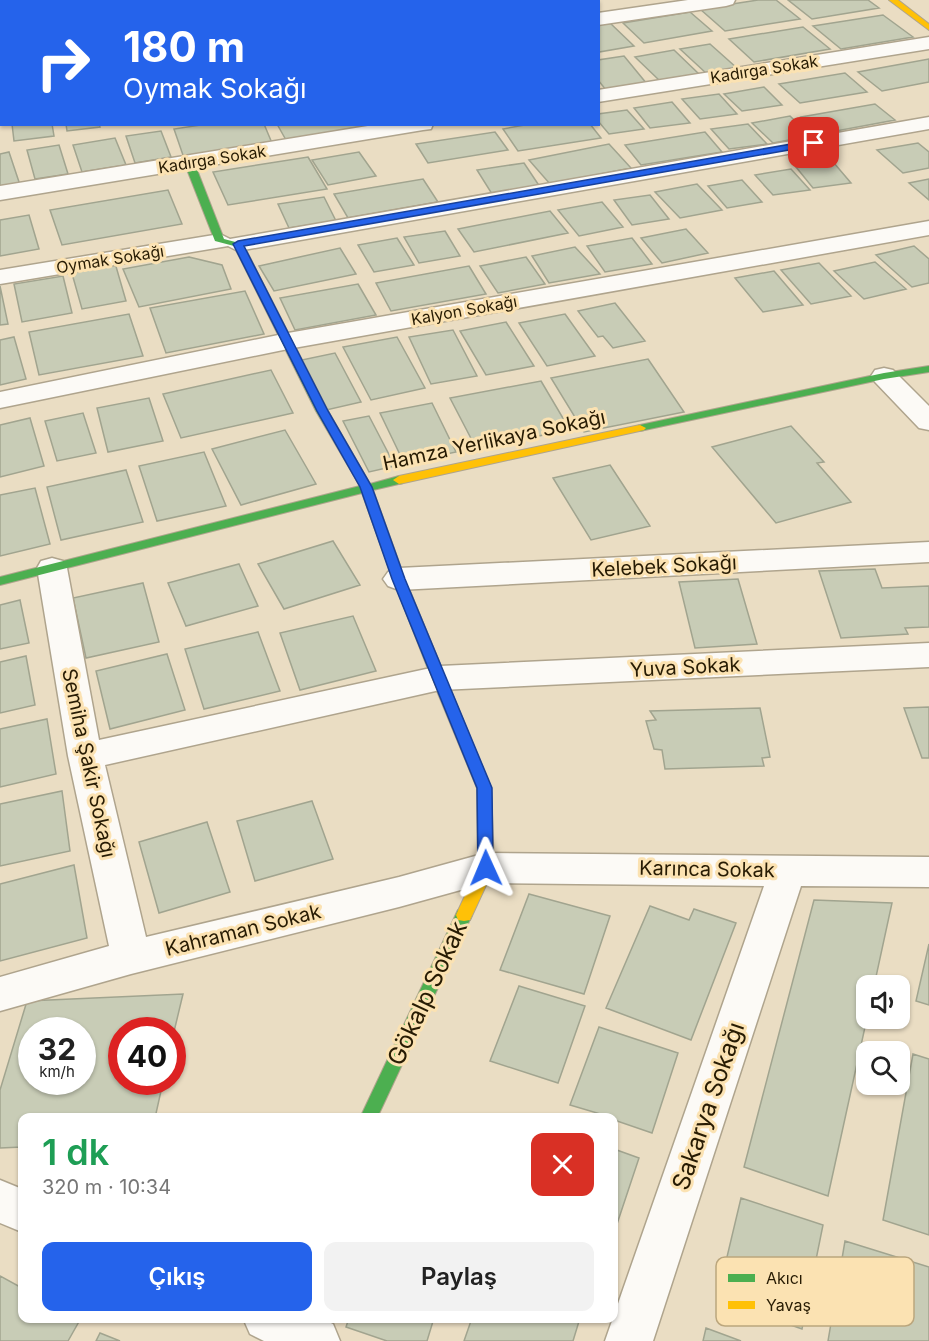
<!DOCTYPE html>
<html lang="tr">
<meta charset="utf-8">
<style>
body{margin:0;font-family:Inter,sans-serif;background:#f2f2f2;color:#222;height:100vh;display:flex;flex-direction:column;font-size:22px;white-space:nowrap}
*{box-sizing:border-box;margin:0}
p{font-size:20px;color:#767676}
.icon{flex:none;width:33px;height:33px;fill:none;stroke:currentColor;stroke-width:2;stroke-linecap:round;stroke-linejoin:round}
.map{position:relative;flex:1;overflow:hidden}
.side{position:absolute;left:18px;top:1113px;width:600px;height:210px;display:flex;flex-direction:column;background:#fff;border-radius:12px;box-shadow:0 2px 4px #0004}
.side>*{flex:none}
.top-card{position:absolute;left:0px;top:0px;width:600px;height:126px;box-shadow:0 2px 4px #0004;background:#2563eb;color:#fff;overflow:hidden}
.tools{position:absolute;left:856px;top:975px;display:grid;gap:12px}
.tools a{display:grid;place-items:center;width:54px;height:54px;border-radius:12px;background:#fff;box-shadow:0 2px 4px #0004;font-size:30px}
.speed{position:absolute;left:18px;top:1017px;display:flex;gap:12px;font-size:30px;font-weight:700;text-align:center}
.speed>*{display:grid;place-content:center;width:78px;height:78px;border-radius:50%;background:#fff;box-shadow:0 2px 4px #0004;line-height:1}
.speed small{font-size:15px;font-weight:400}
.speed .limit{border:9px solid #d22;background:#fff;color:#111}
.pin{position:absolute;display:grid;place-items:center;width:51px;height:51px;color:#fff;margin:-26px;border-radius:12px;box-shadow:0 3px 9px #0006}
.me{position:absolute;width:66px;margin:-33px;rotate:359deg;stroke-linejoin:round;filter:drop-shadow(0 0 4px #0008)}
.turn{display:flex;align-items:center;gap:21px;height:126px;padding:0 24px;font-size:27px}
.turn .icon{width:78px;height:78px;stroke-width:2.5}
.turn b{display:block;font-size:42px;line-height:51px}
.round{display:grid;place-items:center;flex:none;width:63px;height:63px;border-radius:12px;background:#f2f2f2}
.head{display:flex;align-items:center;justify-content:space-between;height:102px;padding:0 24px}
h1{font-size:36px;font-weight:600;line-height:45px;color:#1e9e55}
.button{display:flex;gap:12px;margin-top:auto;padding:12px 24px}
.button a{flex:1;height:69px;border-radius:12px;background:#2563eb;color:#fff;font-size:24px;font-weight:600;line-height:69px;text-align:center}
.button a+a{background:#f2f2f2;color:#222}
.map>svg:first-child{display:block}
.building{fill:#c8ccb6;stroke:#a1a48f;stroke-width:1.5;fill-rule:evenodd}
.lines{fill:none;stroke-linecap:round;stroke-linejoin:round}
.street-casing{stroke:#afa48d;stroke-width:3}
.fast-casing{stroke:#afa48d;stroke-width:2}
.slow-casing{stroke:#afa48d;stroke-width:2}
.street{fill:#fcfaf6;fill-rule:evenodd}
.fast{fill:#4caf50;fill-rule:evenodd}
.slow{fill:#ffc107;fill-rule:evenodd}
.route{fill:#2563eb;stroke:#184099;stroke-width:1.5}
.labels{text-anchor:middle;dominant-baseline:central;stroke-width:6;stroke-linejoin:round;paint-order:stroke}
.far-street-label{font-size:16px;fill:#271b03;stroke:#fbe2b2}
.street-label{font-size:20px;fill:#271b03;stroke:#fbe2b2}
.near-street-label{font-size:24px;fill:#271b03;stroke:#fbe2b2}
.key{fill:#fbe2b2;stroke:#bba67d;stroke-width:1.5}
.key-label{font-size:16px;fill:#271b03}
</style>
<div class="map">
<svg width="929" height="1341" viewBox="0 0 929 1341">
<rect width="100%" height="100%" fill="#eaddc3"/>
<path class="building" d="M47,0H105L95,2Z
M264,0H344L345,2H265Z
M506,0H586L587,2H507Z
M758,0H776L800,19L725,31L700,9Z
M788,0H868L879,8L812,19Z
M690,12L712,31L644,43L623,23Z
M883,15L913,37L841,49L813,26Z
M609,22L634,46L599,52L598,23Z
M803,27L830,49L754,62L729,39Z
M710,44L738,69L707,74L680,49Z
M674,50L700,75L660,81L635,57Z
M624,56L647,84L606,90L598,80V60Z
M929,59V82L882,91L858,72Z
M845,73L867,92L800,103L779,84Z
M764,87L782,105L742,111L724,94Z
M719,94L737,114L700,119L682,99Z
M672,102L690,123L650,128L634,108Z
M875,104L895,120L820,134L801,117Z
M627,110L644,129L609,134L598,121V114Z
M790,116L811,136L773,143L752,123Z
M12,124H52L54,136L14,141Z
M66,124H99L100,127L67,131Z
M207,124H264L274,148L185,161L174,129Z
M277,124H376L286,140Z
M530,124H590L601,138L518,151L503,129Z
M748,124L767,144L729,149L711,129Z
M161,131L171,157L135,163L126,136Z
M495,132L508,150L428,163L416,144Z
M705,132L722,152L641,165L625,145Z
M115,138L126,165L82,172L73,145Z
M918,143L929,152V168L903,173L877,150Z
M609,144L631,168L550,184L529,160Z
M59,145L68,174L35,179L27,150Z
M9,152L20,185L0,188V154Z
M359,152L376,176L328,185L312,160Z
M308,157L327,189L228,205L213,172Z
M524,163L540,187L492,194L477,170Z
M834,163L851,183L813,188L796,167Z
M791,169L810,190L773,195L755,175Z
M423,179L438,202L348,218L334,194Z
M929,179V200L909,183Z
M742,180L762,202L727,208L708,186Z
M697,184L722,210L680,218L655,192Z
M168,190L182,224L62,245L50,210Z
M650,195L669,219L632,225L614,200Z
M324,197L336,221L289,228L278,204Z
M602,202L623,227L579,236L558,210Z
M550,211L568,233L474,252L458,229Z
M29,215L39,249L0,256V220Z
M686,229L708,253L662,263L641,238Z
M445,231L460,256L419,263L404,237Z
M397,238L414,265L374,272L358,245Z
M632,238L652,264L605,272L587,246Z
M914,246L929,259V283L912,287L876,255Z
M575,247L600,274L549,283L532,256Z
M340,248L356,274L274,291L259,266Z
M189,257L222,265L231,289L139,307L123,269Z
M526,257L545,284L498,293L480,266Z
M875,262L906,289L864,299L834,271Z
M115,263L126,301L82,309L71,270Z
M819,263L851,296L811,304L781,270Z
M469,266L486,294L391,311L376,283Z
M774,271L803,305L763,312L735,278Z
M63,276L72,313L22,322L14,284Z
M358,284L376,315L295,330L280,298Z
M0,286L8,324L0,325Z
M245,291L264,334L166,353L150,308Z
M615,303L645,341L613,348L603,336L598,337L578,311Z
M129,314L143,356L39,375L29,332Z
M565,314L595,356L547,366L519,323Z
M506,322L534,366L486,375L460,331Z
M453,330L477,376L431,384L409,337Z
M14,337L26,379L0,385V340Z
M397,337L425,388L371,400L343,347Z
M335,353L361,402L322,411L297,361Z
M648,359L684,412L584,432L551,378Z
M271,370L293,413L181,438L163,394Z
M541,381L570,430L476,448L450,398Z
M149,398L163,441L108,452L97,408Z
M432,403L456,452L404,463L380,413Z
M83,413L96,453L57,461L45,421Z
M369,416L395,466L369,472L343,421Z
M30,418L44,466L0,477V425Z
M791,426L824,462L817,463L851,502L776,523L712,447Z
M285,430L316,484L241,505L212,449Z
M204,452L226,506L157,521L139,466Z
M610,465L650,526L591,540L553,478Z
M126,470L143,522L61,540L47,487Z
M35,488L50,544L0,556V495Z
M333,541L360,585L284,609L258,564Z
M239,564L258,606L186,626L168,583Z
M875,569L882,588L929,586V627L905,628L908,634L841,638L819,571Z
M738,579L757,644L695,648L679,582Z
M143,583L159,642L86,658L73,598Z
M20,600L29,643L0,649V605Z
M353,616L376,671L300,690L280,633Z
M258,632L280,691L204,709L185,649Z
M167,654L185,710L110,729L96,671Z
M26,656L35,705L0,713V662Z
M929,707V758H922L904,708Z
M760,708L770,757L762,758L764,766L665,769L662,750L654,749L646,721L656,720L650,711Z
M47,719L56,774L0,787V729Z
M62,791L70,851L0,866V804Z
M312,801L333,859L255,881L237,821Z
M207,822L230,892L159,913L139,842Z
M74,865L87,938L0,961V884Z
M529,894L610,916L584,994L500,970Z
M814,900L892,903L874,986H867V1018L828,1196L744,1167Z
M650,906L689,920L694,909L736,923L691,1040L606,1008Z
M929,944V1005L916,1001Z
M519,986L585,1006L558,1083L490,1061Z
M183,994L172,1040V1030H122V1082H163L155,1118H22V1147L0,1148V1090L27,1001ZM32,1030H82V1082H32Z
M599,1027L678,1053L652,1133L614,1120V1118L570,1105Z
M913,1054L929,1059V1235L883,1220Z
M614,1149L639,1158L614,1233Z
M741,1198L823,1225L802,1329L717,1299Z
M845,1241L929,1267V1341H828Z
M0,1276L22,1288V1318H81L68,1341H0Z
M349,1318H434L427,1341H387L346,1327Z
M472,1318H580L573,1341H464Z
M706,1328L741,1341H703Z
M100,1333L120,1341H96Z"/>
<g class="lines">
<g class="street-casing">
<path id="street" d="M26,0H44V2H26Z
M179,0H208L178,2Z
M688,0H735L733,4L726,6L598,25V13Z
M0,20H2V32H0Z
M929,37V49L598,102V90Z
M0,100H2V112H0Z
M929,117V129L238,251L228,246L0,284V270L220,234L230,239Z
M380,124H433L431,129L423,130L0,200V186Z
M929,221V235L288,349L0,408V392L288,333Z
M884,368L893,370L929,406V430L919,428L875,382L871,376L875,370Z
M929,542V562L399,590L388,586L383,579L388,572L399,568Z
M52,558L63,561L67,568L99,740L440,666L929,643V667L440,690L105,765L146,937L399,877L486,853L929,857V887L801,886L653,1341H605L764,886L486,883L399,907L131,974L0,1011V977L109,946L68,756L37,568L41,561Z
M0,1180L22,1189V1232L0,1223Z
M243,1318H320L333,1324L340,1341H264L250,1334Z"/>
</g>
<g class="fast-casing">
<path id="fast" d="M189,159L194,162L224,239L243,244L328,411L370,484L399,476L405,480L403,483L373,490L405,579L442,669L440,672L435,674L428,669L393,579L362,493L0,585V577L360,486L316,411L234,246L215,241L184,162Z
M929,366V372L884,379L640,431L634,428L640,425L884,373Z
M464,909L470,910L472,915L377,1118H360L458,910Z"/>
</g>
<g class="slow-casing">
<path id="slow" d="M889,0H898L929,24V30Z
M640,425L646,428L644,430L399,484L393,480L399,476Z
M435,664L442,669L491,788L494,868L470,920L464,921L458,920L456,915L478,868L477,788L428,669Z"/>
</g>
<use href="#street" class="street"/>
<use href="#fast" class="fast"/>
<use href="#slow" class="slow"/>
</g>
<path class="route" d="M814,140L817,141V145L244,246L328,411L372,487L405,579L492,788L493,868L491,872L486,874L480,872L478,868L477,788L392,579L360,487L317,411L233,244L238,241Z"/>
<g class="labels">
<g class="far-street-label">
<text transform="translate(764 69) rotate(-9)">Kadırga Sokak</text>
<text transform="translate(212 159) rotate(-9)">Kadırga Sokak</text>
<text transform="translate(110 259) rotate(-9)">Oymak Sokağı</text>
<text transform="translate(464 310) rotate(-10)">Kalyon Sokağı</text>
</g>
<g class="street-label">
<text transform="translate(494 440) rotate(-12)">Hamza Yerlikaya Sokağı</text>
<text transform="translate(664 566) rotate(-3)">Kelebek Sokağı</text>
<text transform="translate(685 667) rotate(-3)">Yuva Sokak</text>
<text transform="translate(89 763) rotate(78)">Semiha Şakir Sokağı</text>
<text transform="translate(707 869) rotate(1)">Karınca Sokak</text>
<text transform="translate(243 930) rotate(-14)">Kahraman Sokak</text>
</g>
<g class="near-street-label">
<text transform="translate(427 993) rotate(-65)">Gökalp Sokak</text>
<text transform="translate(708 1106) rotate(-71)">Sakarya Sokağı</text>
</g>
</g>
<rect x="716" y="1257" width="198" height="69" rx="9" class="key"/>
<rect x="728" y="1274" width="27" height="8" fill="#4caf50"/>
<rect x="728" y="1301" width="27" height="8" fill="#ffc107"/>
<g class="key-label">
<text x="766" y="1284">Akıcı</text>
<text x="766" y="1311">Yavaş</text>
</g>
</svg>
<div class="tools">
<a><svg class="icon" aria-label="sound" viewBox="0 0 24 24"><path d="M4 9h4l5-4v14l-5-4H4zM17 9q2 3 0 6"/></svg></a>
<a><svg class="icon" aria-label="search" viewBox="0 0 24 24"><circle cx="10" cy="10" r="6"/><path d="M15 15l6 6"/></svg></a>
</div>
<div class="speed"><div>32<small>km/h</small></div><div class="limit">40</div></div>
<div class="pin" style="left:814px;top:143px;background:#d93025"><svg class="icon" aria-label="arrive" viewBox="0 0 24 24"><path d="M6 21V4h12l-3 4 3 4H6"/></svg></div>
<svg class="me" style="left:486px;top:868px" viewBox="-20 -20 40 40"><path d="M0-17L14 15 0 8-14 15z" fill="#2563eb" stroke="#fff" stroke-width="4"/></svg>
<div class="top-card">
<div class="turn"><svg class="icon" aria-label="right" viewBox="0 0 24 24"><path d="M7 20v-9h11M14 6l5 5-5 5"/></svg><div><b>180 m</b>Oymak Sokağı</div></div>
</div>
<section class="side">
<div class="head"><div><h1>1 dk</h1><p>320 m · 10:34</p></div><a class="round" style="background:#d93025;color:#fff"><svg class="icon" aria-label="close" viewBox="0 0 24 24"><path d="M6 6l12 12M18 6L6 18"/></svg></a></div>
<div class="button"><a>Çıkış</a><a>Paylaş</a></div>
</section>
</div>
